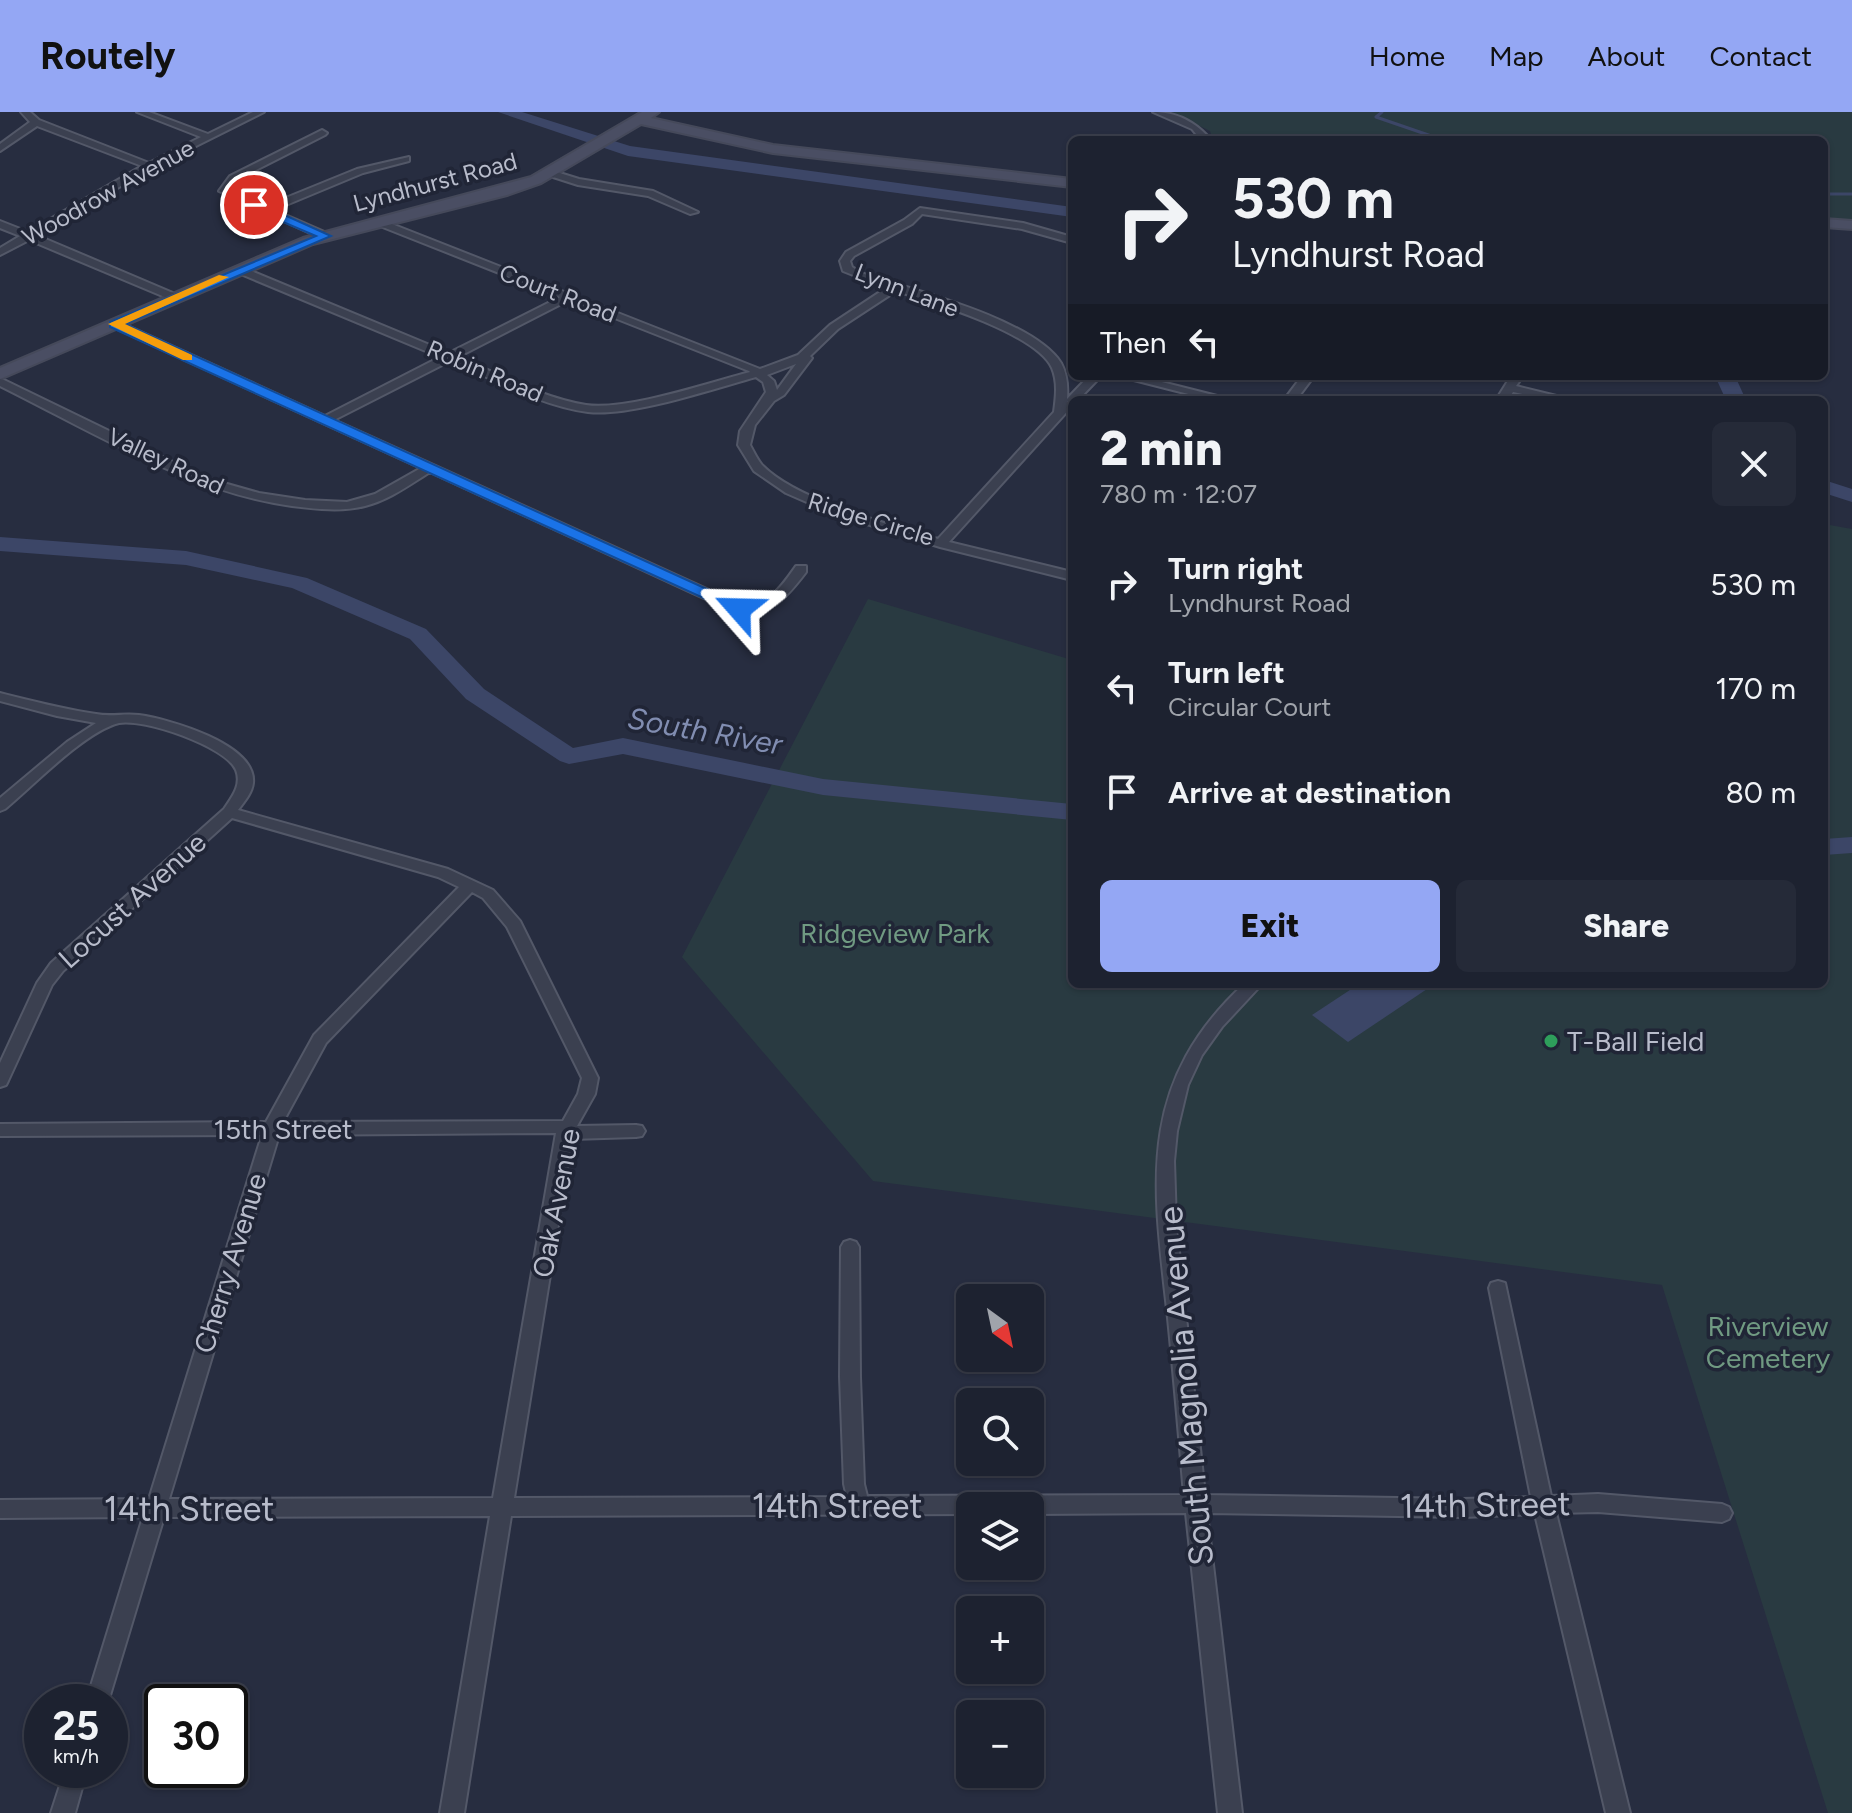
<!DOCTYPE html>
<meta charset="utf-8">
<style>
body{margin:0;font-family:Figtree,sans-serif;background:#252a38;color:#f1f3f6;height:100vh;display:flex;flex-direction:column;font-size:30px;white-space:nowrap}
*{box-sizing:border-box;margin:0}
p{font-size:26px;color:#a0a4ab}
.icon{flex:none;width:44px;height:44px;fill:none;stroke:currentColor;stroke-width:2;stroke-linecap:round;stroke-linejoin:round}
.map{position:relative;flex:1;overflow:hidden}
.panel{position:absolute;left:1068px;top:284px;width:760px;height:592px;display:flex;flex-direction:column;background:#1d2230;border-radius:12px;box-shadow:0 2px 6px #0004,0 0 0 2px #3b3f4c}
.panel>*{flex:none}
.guide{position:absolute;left:1068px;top:24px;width:760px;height:244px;border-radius:12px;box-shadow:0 2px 6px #0004,0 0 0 2px #3b3f4c;background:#1d2230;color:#f1f3f6;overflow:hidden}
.needle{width:52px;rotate:147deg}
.fabs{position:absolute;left:956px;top:1172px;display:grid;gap:16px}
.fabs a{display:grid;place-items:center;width:88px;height:88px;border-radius:12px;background:#1d2230;box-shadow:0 2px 6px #0004,0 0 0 2px #3b3f4c;font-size:40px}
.speed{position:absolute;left:24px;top:1572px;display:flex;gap:16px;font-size:40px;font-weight:700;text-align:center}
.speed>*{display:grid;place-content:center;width:104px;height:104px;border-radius:50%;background:#1d2230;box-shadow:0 2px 6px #0004,0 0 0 2px #3b3f4c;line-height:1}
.speed small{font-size:20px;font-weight:400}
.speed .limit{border:4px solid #111;border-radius:12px;background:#fff;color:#111}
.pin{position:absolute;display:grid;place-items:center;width:68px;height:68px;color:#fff;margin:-34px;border:4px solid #fff;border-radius:50%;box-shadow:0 2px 8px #0007}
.me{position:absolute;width:88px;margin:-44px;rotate:295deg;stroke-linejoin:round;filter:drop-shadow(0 0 6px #0008)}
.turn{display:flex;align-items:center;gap:28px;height:168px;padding:0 32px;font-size:36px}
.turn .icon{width:104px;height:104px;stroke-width:2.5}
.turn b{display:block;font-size:56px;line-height:68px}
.then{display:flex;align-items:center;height:76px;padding:0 32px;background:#0003;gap:16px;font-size:30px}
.round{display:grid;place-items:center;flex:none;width:84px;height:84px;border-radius:12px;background:#252a38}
.summary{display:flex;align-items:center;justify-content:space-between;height:136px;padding:0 32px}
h1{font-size:48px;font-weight:800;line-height:60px}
.button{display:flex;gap:16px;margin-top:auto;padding:16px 32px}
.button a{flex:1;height:92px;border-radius:12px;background:#94a7f4;color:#111;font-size:32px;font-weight:800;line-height:92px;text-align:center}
.button a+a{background:#252a38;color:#f1f3f6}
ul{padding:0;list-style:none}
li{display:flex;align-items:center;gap:24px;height:104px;padding:0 32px}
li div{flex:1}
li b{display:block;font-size:30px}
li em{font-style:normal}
header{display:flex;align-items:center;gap:48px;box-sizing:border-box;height:112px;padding:0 40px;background:#94a7f4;color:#111}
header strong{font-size:38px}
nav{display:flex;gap:44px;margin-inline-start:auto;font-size:28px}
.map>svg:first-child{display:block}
.green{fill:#293a41}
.water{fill:#3c4667}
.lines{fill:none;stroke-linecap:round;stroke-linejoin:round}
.stream{stroke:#3c4667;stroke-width:3}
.river{fill:#3c4667;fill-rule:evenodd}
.street-casing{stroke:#535868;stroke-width:4}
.secondary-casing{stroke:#45495a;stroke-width:4}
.street{fill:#3b4050;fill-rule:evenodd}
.secondary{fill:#4a4e63;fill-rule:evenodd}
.route{fill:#1a73e8;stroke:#114b97;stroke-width:2}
.slow{fill:#f59e0b}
.leisure-dot{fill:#2e9e5b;stroke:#202536;stroke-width:3}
.labels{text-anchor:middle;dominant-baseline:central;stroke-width:7;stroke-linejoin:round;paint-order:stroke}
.far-street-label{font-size:24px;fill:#b8bccb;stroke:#202536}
.street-label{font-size:28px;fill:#b8bccb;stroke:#202536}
.park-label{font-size:28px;fill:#709a82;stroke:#202536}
.poi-label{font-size:28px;fill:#b8bccb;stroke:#202536;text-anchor:start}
.water-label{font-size:30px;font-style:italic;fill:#818db1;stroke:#202536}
.near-street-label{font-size:34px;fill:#b8bccb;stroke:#202536}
</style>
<header>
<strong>Routely</strong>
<nav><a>Home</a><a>Map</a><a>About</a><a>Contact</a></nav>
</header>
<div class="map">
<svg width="1852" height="1701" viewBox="0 0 1852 1701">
<rect width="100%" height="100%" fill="#272d40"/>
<path class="green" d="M1171,0H1852V110L1824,109V28H1213L1210,19Z
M1824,412L1852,417V1701H1828L1662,1173L873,1069L682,845L868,487L1072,548V872H1824Z"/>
<path class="water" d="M1359,872H1431L1433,873L1348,930L1312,903Z"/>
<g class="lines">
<path class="stream" d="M1382,0L1376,5L1443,28
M1824,82H1852"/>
<path class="river" d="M498,0H522L630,34L1072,95V105L628,44Z
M1715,264H1735L1746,288H1726Z
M1824,368L1852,377V390L1824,381Z
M0,425L186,439L307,466L426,517L484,577L573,636L623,626L823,667L1072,692V708L823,683L623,642L569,652L560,649L466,587L410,527L292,476L186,453L0,439Z
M1852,725V741L1824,743V727Z"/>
<g class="street-casing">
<path id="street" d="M21,0H30L39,8L149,51L201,25L137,0H149L208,22L253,0H264L152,56L36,123L180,184V188H172L29,128L0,143V136L20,124L0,116V109L28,120L142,54L37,14L0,39V32L30,10Z
M1153,0C1176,0 1196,10 1211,28H1201L1192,17Z
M322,18L327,21L325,23L236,68L230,78L266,94L357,57L409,45V49L363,61L274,98L329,122V126H321L219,79L230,64Z
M550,58L579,67L653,79L698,100L690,102L648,84L578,73L547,63V59Z
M920,96L1023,111L1072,125V131L1022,117L922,102L912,112L854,144L850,149L852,155L861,161C910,177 1033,207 1061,251C1067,262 1068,274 1067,287L1089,264H1101L1078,288H1072V291L1067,289L1071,295L1064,303L949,430L1072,460V468L940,435L832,401L786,381L754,359L738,333L740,319L766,280L763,270L756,265C712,277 631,305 588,300C541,294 494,267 450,249L334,308L742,493C768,495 782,474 796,454H806V460C787,485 769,507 734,500L430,360C409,373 389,388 365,394C342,400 316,397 292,394C189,380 93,320 0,274V267L4,268L206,366L259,381L305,388L347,390L375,382L421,356L111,214V210H119L325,304L440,245L236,160V156H244L449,241L560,185L375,112V108L379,107L760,257L798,243L830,213L886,176L843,159L840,149L846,140L904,108ZM896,179C932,190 1036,221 1052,256C1058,270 1056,285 1054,300L938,427C891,413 798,389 763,354C758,349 754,340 750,333L755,313L774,289L784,283L812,246L810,244L838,217ZM569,188L749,259L750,260C708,271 626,299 586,293C542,286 499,262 458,245ZM796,252L777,278L774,269L767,263Z
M1118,264H1138L1233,288H1212Z
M1302,264H1314L1296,288H1284Z
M1511,264H1523L1516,274L1573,288H1551L1513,280L1508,288H1496Z
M0,581C32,589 63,597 96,602C111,605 124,601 139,603C168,607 257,632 253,671C252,681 244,690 238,698L448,757L493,778L520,809L598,966L595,982L577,1014L636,1013L642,1014L645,1019L642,1024L636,1025L572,1027L514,1386L847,1385L844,1372L840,1265L841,1135L844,1130L850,1128L856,1130L859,1135L860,1265L864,1372L867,1384L1184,1383C1179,1324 1174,1265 1168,1206C1153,1073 1135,973 1244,872H1262L1222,915L1202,943L1188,973L1177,1019L1174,1049L1176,1111L1205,1383L1463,1387L1531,1385L1489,1176L1491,1171L1498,1169L1505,1171L1551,1384L1598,1382L1722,1392L1729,1395L1732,1401L1729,1407L1722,1410L1598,1400L1556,1401L1630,1701H1606L1535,1402L1463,1405L1207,1401L1242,1701H1218L1186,1401L1030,1402V1394H970V1402L511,1404L464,1701H440L490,1404L164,1405L108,1590H86L143,1405L0,1406V1388L149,1387L262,1023L0,1024V1012L266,1010L314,923L459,775L438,765L232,706L63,859L52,873L8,969L6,973L0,975V951L37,871L51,851L224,697C232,685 242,673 236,658C226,634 143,606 119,611C84,620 33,674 5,697L0,699V686L67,630L96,611L57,604L0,589ZM472,780L483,786L507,815L582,966L578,982L563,1009L283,1010L326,931ZM556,1021L493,1386L169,1387L279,1023Z
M65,1658H87L75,1701H51Z"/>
</g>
<g class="secondary-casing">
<path id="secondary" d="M642,0H659L651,6L773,33L1072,67V75L773,41L641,12L541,71L507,83L313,132L0,267V256L303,126L531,65Z
M1824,107L1852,109V117L1824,115Z"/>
</g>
<use href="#street" class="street"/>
<use href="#secondary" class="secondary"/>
</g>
<path class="route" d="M250,91H258L331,124L125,212L744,494V500H734L110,215V210L316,124L250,96Z"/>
<path class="slow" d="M219,163L229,165L125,212L192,243V248H183L108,212Z"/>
<circle class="leisure-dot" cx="1551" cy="929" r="8"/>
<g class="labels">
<g class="far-street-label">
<text transform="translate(435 70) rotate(-15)">Lyndhurst Road</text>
<text transform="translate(108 80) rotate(-29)">Woodrow Avenue</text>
<text transform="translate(907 178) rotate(21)">Lynn Lane</text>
<text transform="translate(558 181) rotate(21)">Court Road</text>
<text transform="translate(485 259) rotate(23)">Robin Road</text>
<text transform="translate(166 349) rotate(25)">Valley Road</text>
<text transform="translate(871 407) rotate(17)">Ridge Circle</text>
</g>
<g class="street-label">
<text transform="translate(132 788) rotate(-42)">Locust Avenue</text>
<text x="283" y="1017">15th Street</text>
<text transform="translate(556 1091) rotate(-79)">Oak Avenue</text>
<text transform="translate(230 1151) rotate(-73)">Cherry Avenue</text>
</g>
<g class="park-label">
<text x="895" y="821">Ridgeview Park</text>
<text x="1768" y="1214">Riverview<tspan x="1768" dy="32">Cemetery</tspan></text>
</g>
<g class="poi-label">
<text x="1567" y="929">T-Ball Field</text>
</g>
<g class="water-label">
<text transform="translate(705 619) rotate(10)">South River</text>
</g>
<g class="near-street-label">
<text transform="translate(1186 1274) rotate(-95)">South Magnolia Avenue</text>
<text transform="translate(1485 1393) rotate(-1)">14th Street</text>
<text x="837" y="1394">14th Street</text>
<text x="189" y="1397">14th Street</text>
</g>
</g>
</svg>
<div class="fabs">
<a><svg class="needle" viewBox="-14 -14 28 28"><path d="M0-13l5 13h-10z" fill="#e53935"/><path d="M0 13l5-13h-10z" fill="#a0a4ab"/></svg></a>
<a><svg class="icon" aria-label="search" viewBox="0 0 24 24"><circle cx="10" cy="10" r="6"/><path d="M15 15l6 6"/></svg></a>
<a><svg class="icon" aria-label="layers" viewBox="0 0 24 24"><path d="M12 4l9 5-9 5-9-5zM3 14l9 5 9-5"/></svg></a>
<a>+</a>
<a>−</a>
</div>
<div class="speed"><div>25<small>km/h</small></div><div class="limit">30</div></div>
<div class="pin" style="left:254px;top:93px;background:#d93025"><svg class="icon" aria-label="arrive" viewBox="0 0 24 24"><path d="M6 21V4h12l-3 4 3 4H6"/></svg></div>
<svg class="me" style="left:739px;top:497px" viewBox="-20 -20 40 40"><path d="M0-17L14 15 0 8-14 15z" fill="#1a73e8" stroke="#fff" stroke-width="4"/></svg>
<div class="guide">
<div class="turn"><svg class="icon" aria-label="right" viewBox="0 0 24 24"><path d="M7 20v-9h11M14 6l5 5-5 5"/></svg><div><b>530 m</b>Lyndhurst Road</div></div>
<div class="then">Then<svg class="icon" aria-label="left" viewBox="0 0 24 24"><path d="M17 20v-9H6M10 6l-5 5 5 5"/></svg></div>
</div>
<section class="panel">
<div class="summary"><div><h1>2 min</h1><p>780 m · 12:07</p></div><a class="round"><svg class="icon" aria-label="close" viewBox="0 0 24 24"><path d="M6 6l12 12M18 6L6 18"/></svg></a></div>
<ul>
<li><svg class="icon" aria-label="right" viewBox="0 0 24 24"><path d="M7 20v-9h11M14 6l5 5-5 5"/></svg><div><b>Turn right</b><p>Lyndhurst Road</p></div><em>530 m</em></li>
<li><svg class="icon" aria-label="left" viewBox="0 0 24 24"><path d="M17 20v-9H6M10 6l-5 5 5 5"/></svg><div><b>Turn left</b><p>Circular Court</p></div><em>170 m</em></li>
<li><svg class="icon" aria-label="arrive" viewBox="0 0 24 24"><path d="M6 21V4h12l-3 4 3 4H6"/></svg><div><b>Arrive at destination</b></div><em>80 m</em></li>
</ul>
<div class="button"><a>Exit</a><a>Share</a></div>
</section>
</div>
